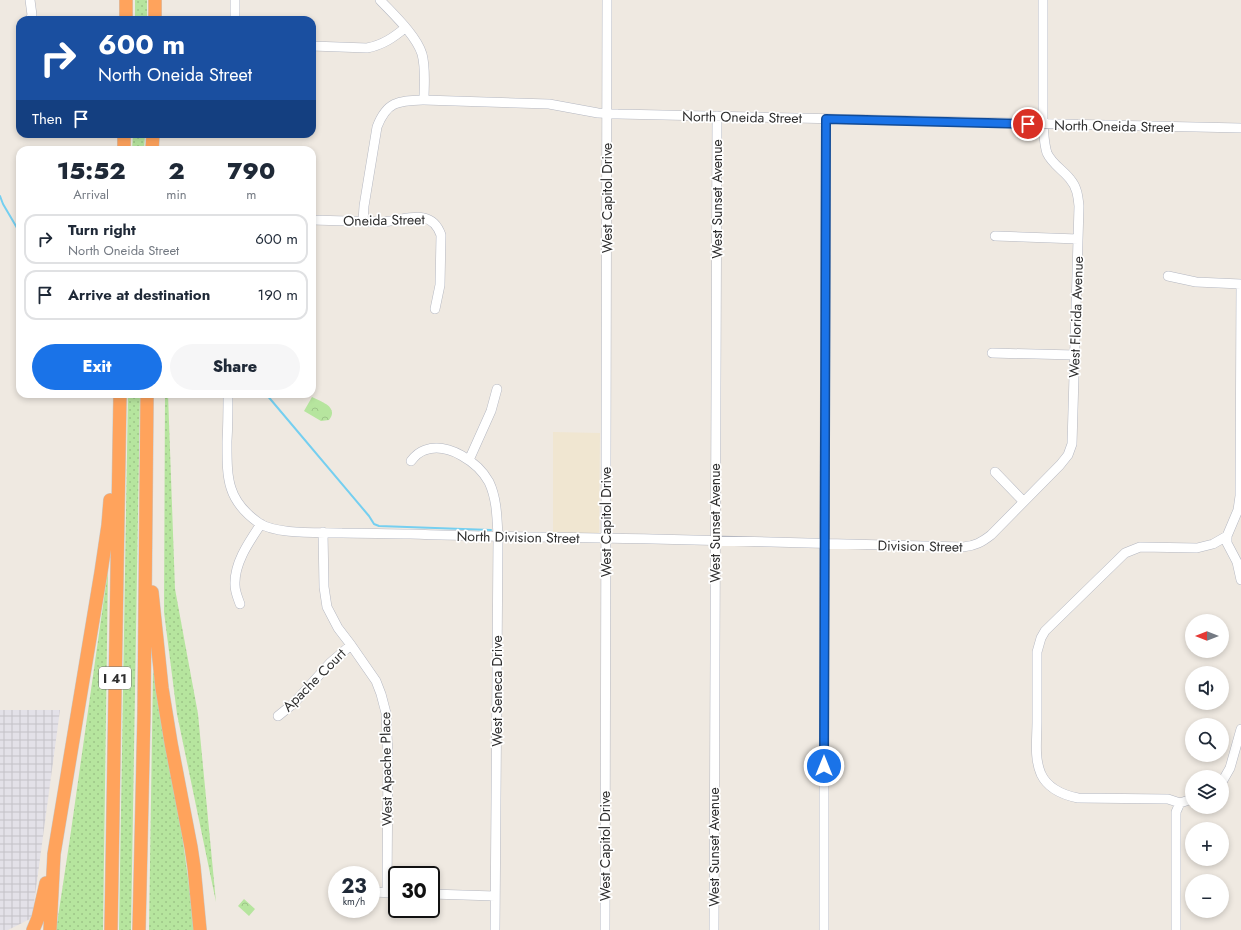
<!DOCTYPE html>
<meta charset="utf-8">
<style>
body{margin:0;font-family:Jost,sans-serif;background:#f6f6f7;color:#1f2937;height:100vh;display:flex;flex-direction:column;font-size:15px;white-space:nowrap}
*{box-sizing:border-box;margin:0}
p{font-size:13px;color:#747a83}
.icon{flex:none;width:22px;height:22px;fill:none;stroke:currentColor;stroke-width:2;stroke-linecap:round;stroke-linejoin:round}
.map{position:relative;flex:1;overflow:hidden}
.panel{position:absolute;left:16px;top:146px;width:300px;height:252px;display:flex;flex-direction:column;background:#fff;border-radius:12px;box-shadow:0 2px 6px #0003}
.panel>*{flex:none}
.hud{position:absolute;left:16px;top:16px;width:300px;height:122px;border-radius:12px;box-shadow:0 2px 6px #0003;background:#1a4fa0;color:#fff;overflow:hidden}
.needle{width:26px;rotate:270deg}
.tools{position:absolute;left:1185px;top:614px;display:grid;gap:8px}
.tools a{display:grid;place-items:center;width:44px;height:44px;border-radius:50%;background:#fff;box-shadow:0 2px 6px #0003;font-size:20px}
.speed{position:absolute;left:328px;top:866px;display:flex;gap:8px;font-size:20px;font-weight:700;text-align:center}
.speed>*{display:grid;place-content:center;width:52px;height:52px;border-radius:50%;background:#fff;box-shadow:0 2px 6px #0003;line-height:1}
.speed small{font-size:10px;font-weight:400}
.speed .limit{border:2px solid #111;border-radius:6px;background:#fff;color:#111}
.pin{position:absolute;display:grid;place-items:center;width:34px;height:34px;color:#fff;margin:-17px;border:2px solid #fff;border-radius:50%;box-shadow:0 1px 4px #0007}
.me{position:absolute;width:44px;margin:-22px;rotate:0deg;stroke-linejoin:round;filter:drop-shadow(0 0 3px #0008)}
.turn{display:flex;align-items:center;gap:14px;height:84px;padding:0 16px;font-size:18px}
.turn .icon{width:52px;height:52px;stroke-width:2.5}
.turn b{display:block;font-size:28px;line-height:34px}
.then{display:flex;align-items:center;height:38px;padding:0 16px;background:#0003;gap:8px;font-size:15px}
.eta{display:flex;justify-content:space-evenly;align-items:center;height:68px;text-align:center}
.eta b{font-size:24px;font-weight:800;line-height:28px}
.action{display:flex;gap:8px;margin-top:auto;padding:8px 16px}
.action a{flex:1;height:46px;border-radius:24px;background:#1a73e8;color:#fff;font-size:16px;font-weight:800;line-height:46px;text-align:center}
.action a+a{background:#f6f6f7;color:#1f2937}
ul{padding:0;list-style:none}
li{display:flex;align-items:center;gap:12px;height:50px;margin:0 8px 6px;padding:0 8px;border:2px solid #e0e1e3;border-radius:12px}
li div{flex:1}
li b{display:block;font-size:15px}
li em{font-style:normal}
.map>svg:first-child{display:block}
.industrial{fill:url(#industrial-grid)}
.education{fill:#f0e6d1}
.grass{fill:url(#grass-dots)}
.park{fill:url(#park-crowns)}
.lines{fill:none;stroke-linecap:round;stroke-linejoin:round}
.stream{stroke:#75cff0;stroke-width:2}
.minor-casing{stroke:#b4b7c1;stroke-width:10}
.highway-casing{stroke:#c9c9c9;stroke-width:14}
.minor{stroke:#fff;stroke-width:9}
.highway{stroke:#ffa35c;stroke-width:13}
.route-casing{stroke:#114b97;stroke-width:10}
.route{stroke:#1a73e8;stroke-width:7}
.labels{text-anchor:middle;dominant-baseline:central;stroke-width:3.5;stroke-linejoin:round;paint-order:stroke}
.shield{fill:#fff;stroke:#6d6d6d;stroke-width:1}
.shield-label{font-size:13px;font-weight:bold;fill:#2e2e2e}
.street-label{font-size:14px;fill:#2e2e2e;stroke:#fff}
</style>
<div class="map">
<svg width="1241" height="930" viewBox="0 0 1241 930">
<defs>
<pattern id="industrial-grid" width="8" height="8" patternUnits="userSpaceOnUse"><rect width="8" height="8" fill="#e3e1e8"/><path d="M0 4h8M4 0v8" fill="none" stroke="#c3c1c7"/></pattern>
<pattern id="grass-dots" width="8" height="8" patternUnits="userSpaceOnUse"><rect width="8" height="8" fill="#b6e59e"/><path d="M2 2h.1M6 6h.1" fill="none" stroke="#9dc588" stroke-width="1.8" stroke-linecap="round"/></pattern>
<pattern id="park-crowns" width="20" height="18" patternUnits="userSpaceOnUse"><rect width="20" height="18" fill="#b6e59e"/><path d="M2 6a3 3 0 1 1 6 0M12 15a3 3 0 1 1 6 0" fill="none" stroke="#9dc588"/></pattern>
</defs>
<rect width="100%" height="100%" fill="#efe9e1"/>
<path class="industrial" d="M0,710H60L32,918L8,930H0Z"/>
<path class="education" d="M553,432L600,433L599,533L553,534Z"/>
<path class="grass" d="M135,0H147V20H135Z
M133,134H145L144,150H132Z
M128,394H140L131,930H119Z
M165,394H168L175,589L198,714L216,902L177,714L164,612Z
M108,570L103,930H56L70,838Z
M153,669L177,797L195,930H149Z"/>
<path class="park" d="M312,397C322,402 339,407 329,420L321,421L304,411Z
M244,899L255,909L249,916L238,906Z"/>
<g class="lines">
<path class="stream" d="M0,196L3,204L20,233
M266,394L369,516L374,524L379,526L491,530"/>
<g class="minor-casing">
<path id="minor" d="M380,0C393,14 416,35 422,54C426,69 424,85 424,100
M30,20L32,15L30,0
M235,20V0
M312,46L367,48C383,45 394,37 405,28
M312,220L382,222C404,221 431,206 441,235L440,285L435,309
M363,222L364,206L377,127C387,101 398,101 424,100L549,104L598,113L618,114L1241,128
M995,236L1078,239
M1168,276L1196,282L1241,284
M992,353L1075,355
M228,394C228,410 228,425 227,441C227,477 226,500 259,523C277,535 320,532 342,533C365,533 388,534 410,534C491,537 572,537 653,539C756,541 860,545 963,547C975,546 982,542 991,535L1060,465L1068,455L1072,444L1079,206C1078,196 1077,187 1070,179C1063,170 1052,164 1047,153C1044,144 1044,134 1043,125V0
M469,460L491,411L497,389
M411,461C414,457 419,452 425,450C448,442 478,462 489,482C497,499 497,518 498,537L495,930
M995,472L1023,501
M323,532L324,587L327,607L338,628L351,645L376,681L381,694L386,713L388,755L387,893
M1227,536V543L1237,562L1241,580
M240,604C238,598 235,592 235,585C234,563 249,542 261,524
M278,716L294,703L330,663L351,645
M1222,782L1230,768L1241,729
M1180,803L1168,799L1078,798C1063,795 1048,789 1041,774C1034,758 1037,739 1037,722C1037,699 1037,675 1037,652L1041,638L1045,631L1125,553L1140,547L1197,548L1213,544L1227,536L1238,510L1240,496L1241,284
M1180,803L1192,799
M334,891H337
M371,892L397,893
M431,894L495,896
M605,930L607,0
M714,930L717,116
M824,930V656L826,119
M1176,930V812L1180,803"/>
</g>
<g class="highway-casing">
<path id="highway" d="M126,20V0
M155,20V0
M124,150V134
M152,150L153,134
M152,592L162,688L171,743L191,847L194,867L200,930
M33,930L38,918L46,883
M50,930L54,854L101,572L108,525L110,500
M111,930L120,394
M139,930L144,713L147,394"/>
</g>
<use href="#minor" class="minor"/>
<use href="#highway" class="highway"/>
</g>
<g class="lines">
<g class="route-casing">
<path id="route" d="M824,766L826,119L1028,124"/>
</g>
<use href="#route" class="route"/>
</g>
<g class="labels">
<rect class="shield" x="99" y="667" width="32" height="22" rx="3"/>
<g class="shield-label">
<text x="115" y="678">I 41</text>
</g>
<g class="street-label">
<text transform="translate(742 117) rotate(1)">North Oneida Street</text>
<text transform="translate(1114 126) rotate(1)">North Oneida Street</text>
<text transform="translate(607 198) rotate(-90)">West Capitol Drive</text>
<text transform="translate(717 199) rotate(-90)">West Sunset Avenue</text>
<text transform="translate(384 220) rotate(-1)">Oneida Street</text>
<text transform="translate(1076 317) rotate(-88)">West Florida Avenue</text>
<text transform="translate(606 522) rotate(-90)">West Capitol Drive</text>
<text transform="translate(715 523) rotate(-90)">West Sunset Avenue</text>
<text transform="translate(518 537) rotate(1)">North Division Street</text>
<text transform="translate(920 546) rotate(1)">Division Street</text>
<text transform="translate(314 680) rotate(-45)">Apache Court</text>
<text transform="translate(497 691) rotate(-90)">West Seneca Drive</text>
<text transform="translate(386 769) rotate(-91)">West Apache Place</text>
<text transform="translate(605 846) rotate(-90)">West Capitol Drive</text>
<text transform="translate(714 847) rotate(-90)">West Sunset Avenue</text>
</g>
</g>
</svg>
<div class="tools">
<a><svg class="needle" viewBox="-14 -14 28 28"><path d="M0-13l5 13h-10z" fill="#e53935"/><path d="M0 13l5-13h-10z" fill="#747a83"/></svg></a>
<a><svg class="icon" aria-label="sound" viewBox="0 0 24 24"><path d="M4 9h4l5-4v14l-5-4H4zM17 9q2 3 0 6"/></svg></a>
<a><svg class="icon" aria-label="search" viewBox="0 0 24 24"><circle cx="10" cy="10" r="6"/><path d="M15 15l6 6"/></svg></a>
<a><svg class="icon" aria-label="layers" viewBox="0 0 24 24"><path d="M12 4l9 5-9 5-9-5zM3 14l9 5 9-5"/></svg></a>
<a>+</a>
<a>−</a>
</div>
<div class="speed"><div>23<small>km/h</small></div><div class="limit">30</div></div>
<div class="pin" style="left:1028px;top:124px;background:#d93025"><svg class="icon" aria-label="arrive" viewBox="0 0 24 24"><path d="M6 21V4h12l-3 4 3 4H6"/></svg></div>
<svg class="me" style="left:824px;top:766px" viewBox="-20 -20 40 40"><circle r="17" fill="#1a73e8" stroke="#fff" stroke-width="3"/><path d="M0-11L8 9 0 5-8 9z" fill="#fff"/></svg>
<div class="hud">
<div class="turn"><svg class="icon" aria-label="right" viewBox="0 0 24 24"><path d="M7 20v-9h11M14 6l5 5-5 5"/></svg><div><b>600 m</b>North Oneida Street</div></div>
<div class="then">Then<svg class="icon" aria-label="arrive" viewBox="0 0 24 24"><path d="M6 21V4h12l-3 4 3 4H6"/></svg></div>
</div>
<section class="panel">
<div class="eta">
<div><b>15:52</b><p>Arrival</p></div>
<div><b>2</b><p>min</p></div>
<div><b>790</b><p>m</p></div>
</div>
<ul>
<li><svg class="icon" aria-label="right" viewBox="0 0 24 24"><path d="M7 20v-9h11M14 6l5 5-5 5"/></svg><div><b>Turn right</b><p>North Oneida Street</p></div><em>600 m</em></li>
<li><svg class="icon" aria-label="arrive" viewBox="0 0 24 24"><path d="M6 21V4h12l-3 4 3 4H6"/></svg><div><b>Arrive at destination</b></div><em>190 m</em></li>
</ul>
<div class="action"><a>Exit</a><a>Share</a></div>
</section>
</div>
